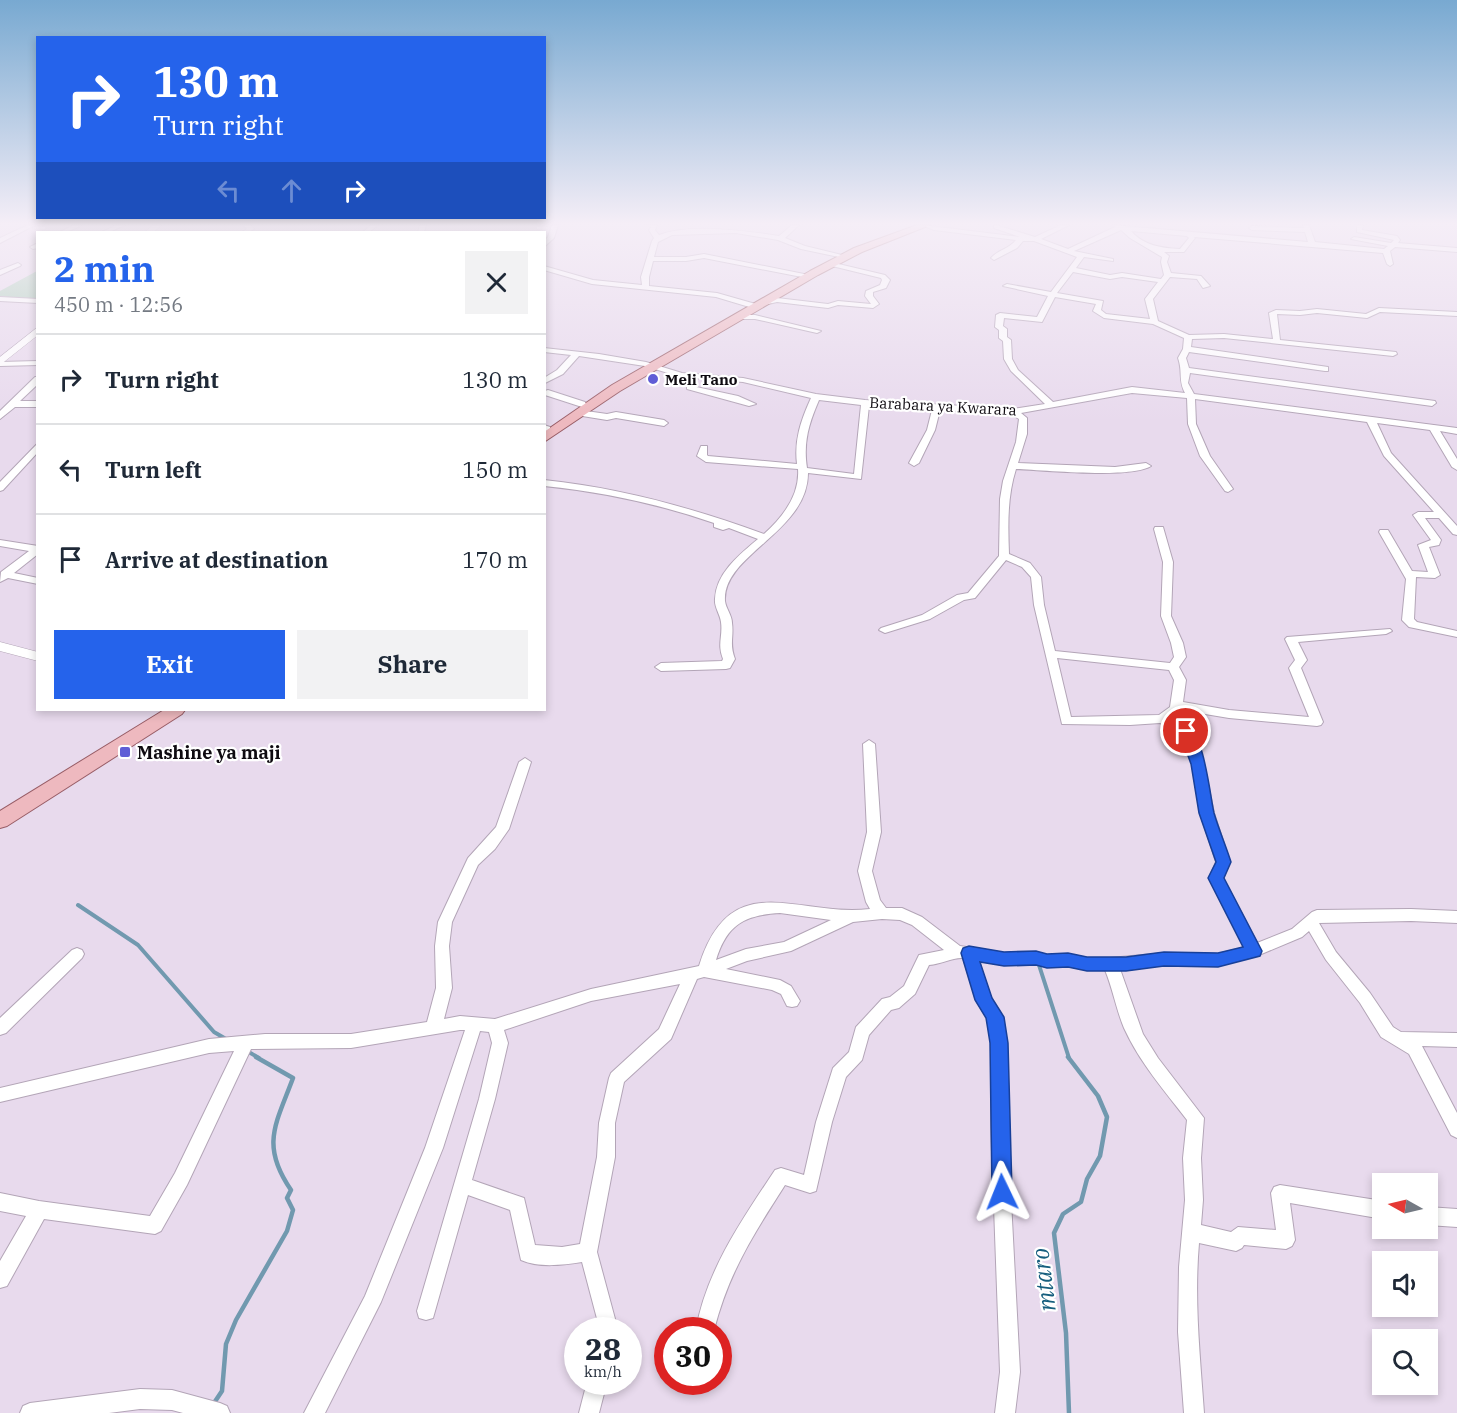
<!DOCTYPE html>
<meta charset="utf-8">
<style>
body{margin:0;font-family:"IBM Plex Serif",serif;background:#f2f2f3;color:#1f2937;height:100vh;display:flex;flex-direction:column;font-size:22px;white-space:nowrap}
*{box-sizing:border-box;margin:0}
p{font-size:20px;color:#747a83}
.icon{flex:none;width:33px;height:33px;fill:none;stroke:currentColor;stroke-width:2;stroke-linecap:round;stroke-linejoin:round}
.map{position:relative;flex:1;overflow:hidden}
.sheet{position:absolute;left:36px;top:231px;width:510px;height:480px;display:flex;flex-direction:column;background:#fff;border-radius:0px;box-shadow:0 3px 9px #0003}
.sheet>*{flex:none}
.guide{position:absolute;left:36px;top:36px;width:510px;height:183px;border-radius:0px;box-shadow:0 3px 9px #0003;background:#2563eb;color:#fff;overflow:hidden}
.needle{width:39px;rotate:278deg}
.tools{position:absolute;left:1372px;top:1173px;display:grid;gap:12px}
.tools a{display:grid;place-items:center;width:66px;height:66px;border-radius:0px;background:#fff;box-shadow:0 3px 9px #0003;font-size:30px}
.speed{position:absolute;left:564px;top:1317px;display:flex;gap:12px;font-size:30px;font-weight:700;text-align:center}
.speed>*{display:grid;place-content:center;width:78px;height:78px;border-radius:50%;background:#fff;box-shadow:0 3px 9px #0003;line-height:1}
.speed small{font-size:15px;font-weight:400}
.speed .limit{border:9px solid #d22;background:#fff;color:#111}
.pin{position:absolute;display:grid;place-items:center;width:51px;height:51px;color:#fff;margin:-26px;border:3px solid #fff;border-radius:50%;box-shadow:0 2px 6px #0007}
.me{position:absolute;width:66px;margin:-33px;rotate:358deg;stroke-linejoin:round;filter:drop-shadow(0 0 4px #0008)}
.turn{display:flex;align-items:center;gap:21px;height:126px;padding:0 18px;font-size:27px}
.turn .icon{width:78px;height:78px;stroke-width:2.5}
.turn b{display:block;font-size:42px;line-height:51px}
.lanes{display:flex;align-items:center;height:57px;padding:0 18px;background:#0003;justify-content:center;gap:30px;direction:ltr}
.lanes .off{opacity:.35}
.round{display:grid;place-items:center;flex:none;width:63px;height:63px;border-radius:0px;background:#f2f2f3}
.headline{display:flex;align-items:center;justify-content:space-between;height:102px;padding:0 18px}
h1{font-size:36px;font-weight:800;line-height:45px;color:#2563eb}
.button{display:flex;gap:12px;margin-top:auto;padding:12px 18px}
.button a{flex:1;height:69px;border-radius:0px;background:#2563eb;color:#fff;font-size:24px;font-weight:800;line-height:69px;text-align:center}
.button a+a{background:#f2f2f3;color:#1f2937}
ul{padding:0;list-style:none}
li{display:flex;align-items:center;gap:18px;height:90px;padding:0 18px;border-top:2px solid #e0e1e3}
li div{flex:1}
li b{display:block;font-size:22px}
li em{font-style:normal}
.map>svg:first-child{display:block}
.green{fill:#a9cdb7}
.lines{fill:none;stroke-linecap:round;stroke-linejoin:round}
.stream-far1{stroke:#7199af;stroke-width:4}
.stream{stroke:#7199af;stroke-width:4.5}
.minor-casing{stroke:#b3a5b7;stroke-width:2}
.tertiary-casing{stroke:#b3a5b7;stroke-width:1}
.primary-casing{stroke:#985d66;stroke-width:2}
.minor{fill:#fff;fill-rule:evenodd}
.tertiary{fill:#fff;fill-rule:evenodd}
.primary{fill:#eeb9bf;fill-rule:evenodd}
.route{fill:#2563eb;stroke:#184099;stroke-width:1.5}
.poi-dot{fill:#605dd6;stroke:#fff;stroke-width:2}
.labels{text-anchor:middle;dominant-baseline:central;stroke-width:4.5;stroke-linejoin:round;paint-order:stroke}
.far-poi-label{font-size:15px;font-weight:bold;fill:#0e0a10;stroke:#fff;text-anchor:start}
.far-street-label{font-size:15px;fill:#0e0a10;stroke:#fff}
.poi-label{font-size:18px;font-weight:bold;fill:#0e0a10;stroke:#fff;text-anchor:start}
.near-water-label{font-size:24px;font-style:italic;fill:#165e7e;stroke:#fff}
</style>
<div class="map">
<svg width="1457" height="1413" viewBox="0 0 1457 1413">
<rect width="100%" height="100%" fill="#e8daed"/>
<path class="green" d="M37,271V300L0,296V291Z"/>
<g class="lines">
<path class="stream-far1" d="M78,905L138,945L214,1032L226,1039
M1038,962L1069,1058
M247,1051L259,1058"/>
<path class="stream" d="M1068,1057L1098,1096L1107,1117L1100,1156L1087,1179L1081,1202L1063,1214L1054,1233L1066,1333L1069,1413
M214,1403L222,1391L226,1344L236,1320L287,1231L293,1210L287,1198L291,1190C260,1145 276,1124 293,1078L256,1057"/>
<g class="minor-casing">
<path id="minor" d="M28,225H35L0,243V238Z
M74,225H82L67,232H60Z
M117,225H125L109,232H102Z
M243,225H250L254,229L249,232H242L247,229Z
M371,225H378L369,232H363Z
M420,225H426L424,232H418Z
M552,225H558L554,238L544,247V241L548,237Z
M647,225H657L655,230L659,235C691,223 746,231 779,236L792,225H799L785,238L805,246L842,255L839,257L801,249L778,240L736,233L672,235L658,242L654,257H686L704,254L804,274L806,275L802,277L704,258L686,261H653L649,277V286L717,293L759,305L760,307L756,309L716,297L592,284L544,270V266L593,280L642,285L641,277L652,241L654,238L649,230L651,227Z
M922,225L1020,237L994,228V226L996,225L1035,237L1061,225H1069L1041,239L1068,249L1115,227L1112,225L1308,242L1305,232L1252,230L1249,228L1252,226L1304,228L1303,225H1309L1315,242L1384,249L1388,246L1351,239L1354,237L1391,243L1394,240L1357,232V225H1363L1362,230L1397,236L1400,240L1398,243L1457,248V252L1395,247L1390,251L1393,264L1390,266L1387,264L1383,253L1194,237L1195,238L1184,252H1164L1169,256L1167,262L1171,273L1201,276L1210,286L1203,288L1197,279L1170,277L1153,299L1158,321L1189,335L1224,334L1273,339L1269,313L1276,310L1300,311L1317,309L1366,314L1379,308L1457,312V316L1380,312L1367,318L1317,313L1300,315L1277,314L1280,340L1396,352L1397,354L1393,356L1224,338L1192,339L1191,347L1328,367V371H1325L1189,352L1186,358L1189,368L1435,401L1436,403L1432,406L1190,373L1188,383L1194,394L1457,428V434L1440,431L1457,459V470L1452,467L1430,430L1377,423L1391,453L1457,526V535L1453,534L1439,518H1425L1441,540L1439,545L1429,547L1440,575L1435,578L1416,577L1414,619L1417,622L1457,631V637L1409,627L1402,620L1406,579L1379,532L1380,530H1388L1412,571L1428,572L1418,545L1431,540L1413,515L1418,512H1434L1384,456L1367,422L1195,399L1196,424L1210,456L1233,489L1228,492L1225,491L1200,456L1188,424L1187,398L1132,393L1021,413L1027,418V434L1018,463L1115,467L1146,463L1151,466C1132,479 1043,470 1016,469C1007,497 1008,526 1009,554L1030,563L1041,577L1044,605L1055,651L1170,663L1174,657L1171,643L1161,616L1163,562L1154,529L1155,527H1163L1173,562L1171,616L1183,643L1186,657L1179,667L1186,680L1183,702L1229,710L1309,717L1289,668L1295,660L1285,639L1287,637L1390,629L1392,631L1386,634L1298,642L1307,660L1301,668L1323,722L1321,725L1317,726L1229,718L1181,710L1171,718L1190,728L1192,731L1204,764L1214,813L1230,862L1223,878L1257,943L1292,929L1312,912L1317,910L1411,909L1457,911V923L1411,921L1319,923L1336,952L1370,993L1393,1027L1401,1032L1457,1033V1047L1422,1046L1457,1113V1138L1451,1135L1409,1054L1381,1037L1360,1003L1326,960L1309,931L1302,937L1259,955L1218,966L1164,965L1120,969L1143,1034L1158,1058L1204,1118L1201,1158L1203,1200L1201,1225L1231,1232L1238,1227L1276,1230L1271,1193L1274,1187L1280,1185L1383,1201V1219L1290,1203L1295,1240L1292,1246L1286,1249L1244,1245L1242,1248L1236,1251L1199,1243C1194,1300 1200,1356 1204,1413H1184L1178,1332L1179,1267L1185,1200L1183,1158L1187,1120C1164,1090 1140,1063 1124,1028C1116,1009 1113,989 1105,970H1087L1068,966L1047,967L1036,964L1004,965L979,961L991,998L1003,1017L1007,1043V1124L1020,1372L1015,1413H995L1000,1372L991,1124V1043L987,1018L976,1000L963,958C954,957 941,964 929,965L915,994L899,1008L891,1010L869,1035L862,1060L846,1077L832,1122L816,1191L810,1193L785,1185C753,1235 729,1272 714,1330H696C706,1271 742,1220 775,1170L781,1168L804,1175L816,1122L833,1068L849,1052L856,1027L882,999L890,997L904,986L919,955L944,950L912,925L900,920L882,919L853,922L791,951L747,961L726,969L780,980L791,986L800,1001L797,1006L792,1007L787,1006L781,994L772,990L704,977L697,979L671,1039L624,1082L615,1123V1157L597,1252L618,1330H600L582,1262C563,1265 539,1268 521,1260L510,1210L468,1195L435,1311L433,1318L426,1320L419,1318L417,1311L479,1099L492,1043L489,1032L480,1031L443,1148L381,1302L325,1413H304L365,1296L425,1148L465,1030H460L351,1048L251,1049L187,1185L161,1231L155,1234L44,1219L7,1286L0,1288V1261L26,1216L0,1211V1193L39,1201L150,1216L175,1173L234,1051L209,1053L0,1102V1088L209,1039L265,1034H351L427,1022L436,988L435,946L438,922L468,858L496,827L519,762L525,758L531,762L509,829L495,849L478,865L452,922L449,946L452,988L444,1019L460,1016L495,1019L591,989L699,966C731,864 798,918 870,909L866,902L858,871L867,832L863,744L869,740L875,744L881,832L872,871L880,900L886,908H902L922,917L960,946L1004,953L1036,952L1047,955L1068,954L1087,958H1110L1164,953L1218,954L1245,947L1209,878L1216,862L1200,813L1192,764L1181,733L1160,723L1130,725L1062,724L1034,605L1031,577L1022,567L1006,560L975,598L964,600L930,619L885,633L879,630L881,628L922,615L957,595L968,593L999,556L1000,499L1003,481L1016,442L1019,419L1011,414L940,410L935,430L919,463L914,466L909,463L927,430L932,410L869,406L861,479L808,473C808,532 722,555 725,601C726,609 732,615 732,623C734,637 729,644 735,659L730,668L726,669L661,671L655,667L661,663L722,661L723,659C717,644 723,636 721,622C720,614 714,607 715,599C716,573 740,554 758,539L729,528L723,530L714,527V523C659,504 603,492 544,486V480C621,488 693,508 764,534C782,518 800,495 798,469L706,462L697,456L701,446H707V455L708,456L797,464C794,440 801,420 811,398L743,382L681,377L645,366L579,356L563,374L545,383L544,378L557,370L571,355L544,352V348L599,354L646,362L682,373L743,378L816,394L865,400L1013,409L1045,404L1011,371L1004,359L1003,341L999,338V330L995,327L996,315L1000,313L1037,317L1048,296L1003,286L1007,284L1051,292L1077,257L1034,241H1023L1017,248L994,260L991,258C998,250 1009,249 1016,240L934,230ZM1121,230L1130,238L1162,257L1161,262L1164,275L1161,279L1122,273L1110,275L1076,268L1084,257L1113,261V259L1074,251ZM1131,231L1187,236L1189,238L1180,249C1162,248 1144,246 1131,231ZM1073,272L1110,279L1122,277L1158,282L1145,299L1150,319L1106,314L1101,310L1103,301L1057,293ZM1055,297L1096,304L1093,311L1104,318L1153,324L1184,338L1183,349L1178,358C1183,372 1178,380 1185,393L1132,387L1053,402L1018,370L1012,359L1011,340L1007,337V329L1003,326L1004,318L1042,322ZM819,400L861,405L854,474L807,468C803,442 809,423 819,400ZM1057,658L1169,670L1174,680L1170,707L1159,715L1071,717ZM780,913L831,920L784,942L746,949L716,960C727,924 745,915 780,913ZM680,984L659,1029L611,1073L609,1078L599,1123L597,1157L580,1244L562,1247L535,1245L524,1198L472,1180L495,1099L508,1043L504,1030L591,1001Z
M38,243V248L33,249L30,247Z
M830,262L885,275L890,280L886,288L873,292V296L879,304L873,308L838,305L828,308L777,302L764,305L760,303L777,298L828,304L838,301L871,304L865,296L866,291L880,285L882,280L881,278L828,265L827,264Z
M18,263L21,265L20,266L0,275V270Z
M0,297L38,299V303L0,301Z
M736,315H755L821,331L817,333L755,319H739L735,317Z
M38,361V365L0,366V362Z
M35,377H38V384L20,401H38V407H15L0,419V411Z
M687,385L738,396L756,404L749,406L687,389Z
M548,390L585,402L586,404L582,407L545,395V391Z
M579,410L607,414L616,412L664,420L668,423L664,426L616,418L607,420L576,415V411Z
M544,425L550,427V431H544Z
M38,443V452L3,490L0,491V482Z
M0,540L38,546V554L14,573L38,578V584L8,578L0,582L1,572L29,551L0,546Z
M77,948L82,950L84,954L82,958L6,1033L0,1035V1018L72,950Z
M1428,1207L1457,1209V1227L1428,1225Z
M587,1382H607L599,1413H579Z
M140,1389L172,1390L220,1403L227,1406L230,1413H183L172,1410L140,1409L109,1413H20L23,1406L30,1403Z"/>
</g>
<g class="tertiary-casing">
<path id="tertiary" d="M153,225H162L153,232H145Z
M38,327V335L0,365V357Z
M0,642L38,652V661L0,651Z"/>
</g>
<g class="primary-casing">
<path id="primary" d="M917,225H930L862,252L818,275L620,391L544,442V432L612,385L810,271L854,248Z
M164,710H185L182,714L7,826L0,828V811Z"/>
</g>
<use href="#minor" class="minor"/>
<use href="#tertiary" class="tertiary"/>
<use href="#primary" class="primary"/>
</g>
<linearGradient id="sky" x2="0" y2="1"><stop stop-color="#78a9d1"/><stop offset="0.53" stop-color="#f5eef7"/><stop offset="1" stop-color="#f5eef7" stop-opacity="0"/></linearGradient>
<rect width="1457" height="422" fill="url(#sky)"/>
<path class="route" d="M1186,726C1204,731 1210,796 1214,813C1219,830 1226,846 1231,862L1224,878L1262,951L1260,956L1218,967L1164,966L1126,971H1087L1068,967L1047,968L1036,965L1004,966L980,962L992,998L1004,1017L1008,1043L1012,1192L1009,1198L1002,1201L995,1198L992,1192L990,1043L986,1018L975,1000L961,953L963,948L969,946L1004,952L1036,951L1047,954L1068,953L1087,957H1126L1164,952L1218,953L1243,947L1208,878L1216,862L1199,813L1191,764L1179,731Z"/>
<g class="poi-dot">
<circle cx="653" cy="379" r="6"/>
<rect x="119" y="746" width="12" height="12" rx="3"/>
</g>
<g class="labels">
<g class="far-poi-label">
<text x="665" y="379">Meli Tano</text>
</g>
<g class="far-street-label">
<text transform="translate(943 406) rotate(3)">Barabara ya Kwarara</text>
</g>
<g class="poi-label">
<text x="137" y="752">Mashine ya maji</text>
</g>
<g class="near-water-label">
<text transform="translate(1043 1280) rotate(-97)">mtaro</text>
</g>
</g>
</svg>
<div class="tools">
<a><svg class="needle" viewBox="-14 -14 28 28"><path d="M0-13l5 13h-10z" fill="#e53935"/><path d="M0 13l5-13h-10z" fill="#747a83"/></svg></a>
<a><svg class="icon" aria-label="sound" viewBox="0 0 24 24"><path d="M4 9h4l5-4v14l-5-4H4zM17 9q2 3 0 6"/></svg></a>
<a><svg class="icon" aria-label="search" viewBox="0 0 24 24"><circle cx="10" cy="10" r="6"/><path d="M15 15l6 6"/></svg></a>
</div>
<div class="speed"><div>28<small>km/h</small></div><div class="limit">30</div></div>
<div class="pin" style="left:1186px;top:731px;background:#d93025"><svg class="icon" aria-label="arrive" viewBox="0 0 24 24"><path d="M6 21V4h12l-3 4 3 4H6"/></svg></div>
<svg class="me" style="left:1002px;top:1192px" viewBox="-20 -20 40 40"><path d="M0-17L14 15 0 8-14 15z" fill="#2563eb" stroke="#fff" stroke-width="4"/></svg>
<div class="guide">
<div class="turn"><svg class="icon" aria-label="right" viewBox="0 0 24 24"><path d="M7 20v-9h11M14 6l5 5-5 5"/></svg><div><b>130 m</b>Turn right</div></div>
<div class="lanes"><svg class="icon off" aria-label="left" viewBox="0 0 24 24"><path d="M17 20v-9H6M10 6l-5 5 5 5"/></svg><svg class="icon off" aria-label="ahead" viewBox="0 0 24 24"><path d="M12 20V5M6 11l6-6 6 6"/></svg><svg class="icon" aria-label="right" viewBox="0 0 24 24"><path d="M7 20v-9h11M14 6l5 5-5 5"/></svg></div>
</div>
<section class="sheet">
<div class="headline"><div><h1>2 min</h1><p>450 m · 12:56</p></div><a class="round"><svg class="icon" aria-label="close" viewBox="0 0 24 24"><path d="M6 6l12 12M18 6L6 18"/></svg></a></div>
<ul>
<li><svg class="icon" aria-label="right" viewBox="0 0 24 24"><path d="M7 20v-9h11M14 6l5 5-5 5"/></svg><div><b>Turn right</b></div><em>130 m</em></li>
<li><svg class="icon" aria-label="left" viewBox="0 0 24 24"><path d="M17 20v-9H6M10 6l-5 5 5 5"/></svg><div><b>Turn left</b></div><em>150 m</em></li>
<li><svg class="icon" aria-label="arrive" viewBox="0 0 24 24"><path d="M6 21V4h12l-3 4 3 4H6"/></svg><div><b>Arrive at destination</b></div><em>170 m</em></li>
</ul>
<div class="button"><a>Exit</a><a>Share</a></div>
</section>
</div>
